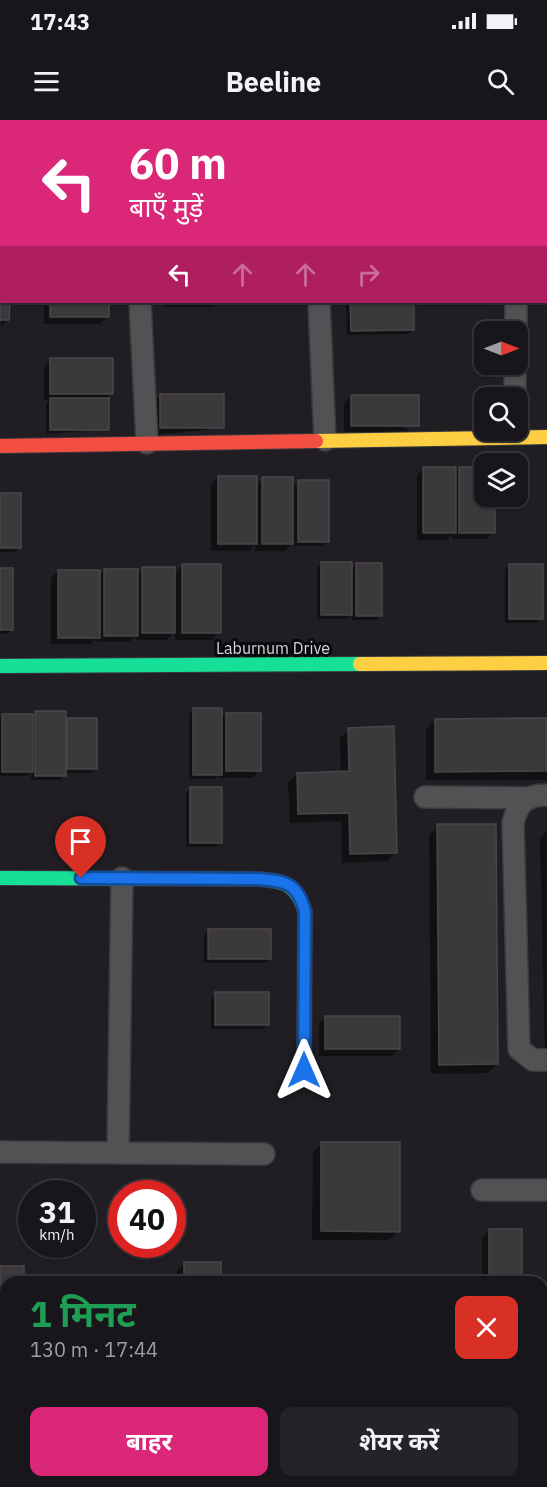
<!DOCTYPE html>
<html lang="hi">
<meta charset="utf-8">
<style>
body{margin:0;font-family:"IBM Plex Sans","Noto Sans Devanagari",sans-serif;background:#252327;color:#f1f3f6;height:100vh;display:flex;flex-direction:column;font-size:22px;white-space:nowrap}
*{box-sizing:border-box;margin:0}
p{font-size:20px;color:#9f9fa2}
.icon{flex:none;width:33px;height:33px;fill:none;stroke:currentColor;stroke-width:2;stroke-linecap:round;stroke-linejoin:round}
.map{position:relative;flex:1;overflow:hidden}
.panel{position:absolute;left:0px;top:1156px;width:548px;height:212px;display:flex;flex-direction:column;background:#18161a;border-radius:18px 18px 0 0;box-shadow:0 2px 4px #0004,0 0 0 2px #363539}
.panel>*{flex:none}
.banner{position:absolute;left:0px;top:0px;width:548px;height:183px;box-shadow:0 2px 4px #0004,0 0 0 2px #363539;background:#db2777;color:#fff;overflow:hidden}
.needle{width:39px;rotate:90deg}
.buttons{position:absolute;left:474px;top:201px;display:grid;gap:12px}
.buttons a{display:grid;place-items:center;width:54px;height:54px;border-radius:12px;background:#18161a;box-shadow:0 2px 4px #0004,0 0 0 2px #363539;font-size:30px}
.speed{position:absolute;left:18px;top:1060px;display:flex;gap:12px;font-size:30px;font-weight:700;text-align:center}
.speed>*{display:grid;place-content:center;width:78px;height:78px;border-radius:50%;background:#18161a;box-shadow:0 2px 4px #0004,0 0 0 2px #363539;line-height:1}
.speed small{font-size:15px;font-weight:400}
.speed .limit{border:9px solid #d22;background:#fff;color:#111}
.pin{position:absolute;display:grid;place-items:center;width:51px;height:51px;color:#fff;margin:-62px -26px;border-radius:50% 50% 50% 0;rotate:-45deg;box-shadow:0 0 6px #0007}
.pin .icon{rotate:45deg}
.me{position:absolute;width:66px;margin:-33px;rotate:0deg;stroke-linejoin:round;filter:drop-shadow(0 0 4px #0008)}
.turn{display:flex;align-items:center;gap:21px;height:126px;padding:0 30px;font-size:27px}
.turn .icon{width:78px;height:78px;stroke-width:2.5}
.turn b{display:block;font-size:42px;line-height:51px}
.lanes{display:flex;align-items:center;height:57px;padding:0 30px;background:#0003;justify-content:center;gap:30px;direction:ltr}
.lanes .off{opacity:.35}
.round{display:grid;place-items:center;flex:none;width:63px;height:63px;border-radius:12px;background:#252327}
.summary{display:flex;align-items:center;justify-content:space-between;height:102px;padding:0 30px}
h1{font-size:36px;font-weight:700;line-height:45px;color:#1e9e55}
.action{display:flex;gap:12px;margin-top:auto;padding:12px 30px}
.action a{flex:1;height:69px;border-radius:12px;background:#db2777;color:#fff;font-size:24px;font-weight:700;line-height:69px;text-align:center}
.action a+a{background:#252327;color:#f1f3f6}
.status{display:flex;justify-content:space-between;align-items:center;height:42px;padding:0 30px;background:#18161a;direction:ltr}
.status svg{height:16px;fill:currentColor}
header{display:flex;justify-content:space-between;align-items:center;height:78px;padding:0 30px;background:#18161a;font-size:27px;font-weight:700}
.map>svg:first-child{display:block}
.shadow{fill:#0007}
.building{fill:#3c393c;stroke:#49464a;stroke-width:1.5}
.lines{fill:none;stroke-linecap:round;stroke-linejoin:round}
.street-casing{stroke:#3b393d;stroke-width:24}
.fast-casing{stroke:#3b393d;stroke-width:16}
.slow-casing{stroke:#3b393d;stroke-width:16}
.jam-casing{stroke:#3b393d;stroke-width:16}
.street{stroke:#525255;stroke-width:21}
.fast{stroke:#16e098;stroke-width:14}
.slow{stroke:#ffcf43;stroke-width:14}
.jam{stroke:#f24e42;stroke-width:14}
.route-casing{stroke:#114b97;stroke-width:15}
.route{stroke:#1a73e8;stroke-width:10}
.labels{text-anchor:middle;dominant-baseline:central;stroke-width:6;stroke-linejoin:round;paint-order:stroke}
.street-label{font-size:16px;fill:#d6d5da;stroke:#09080b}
</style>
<div class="status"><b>17:43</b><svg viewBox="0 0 49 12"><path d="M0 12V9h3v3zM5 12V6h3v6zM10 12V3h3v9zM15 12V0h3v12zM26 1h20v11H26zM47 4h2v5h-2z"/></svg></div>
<header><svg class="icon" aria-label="menu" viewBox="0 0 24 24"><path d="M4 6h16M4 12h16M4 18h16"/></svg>Beeline<svg class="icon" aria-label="search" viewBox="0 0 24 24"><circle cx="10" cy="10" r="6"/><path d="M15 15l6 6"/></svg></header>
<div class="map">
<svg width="547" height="1367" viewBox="0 0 547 1367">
<rect width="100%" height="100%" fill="#201e23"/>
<path class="shadow" d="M0,0H10L2,2L0,6Z
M176,0L193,2H155Z
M407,0H461V2H407Z
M0,163L2,182H8V199L1,206Z
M44,182H107V197L100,204H44Z
M165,182H218L213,187H165Z
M239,182H289L286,185H239Z
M350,182H412L413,210L408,214L347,215L346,185Z
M428,182H491L487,186H428Z
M51,240L112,273L105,279L108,309L46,314V284L49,280H44V247Z
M160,276L222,308L153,315V283Z
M351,276L411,312H344V283Z
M424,348L454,353L459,348H484V376L494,412L487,419H452V415L447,420H417V355Z
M218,357L256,366L262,359L292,369L299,362L328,422L323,426H294V422L285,431H255V424L249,431H211V364Z
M0,375L19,427L15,432H0Z
M322,443L351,451L356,445L381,496L376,500H352V494L346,499H317V448Z
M510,445L541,499L537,503H505V450Z
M182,446L219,512L212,520H175V511L166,520H136V516L129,522H97V518L91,524H51V458L58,451L98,457L104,450L136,456L143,449L173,455Z
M0,450L12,509L7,514H0Z
M194,589L220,600L226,594L259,651L252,658H219V655L215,659H189V594Z
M36,593L64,603L68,600L95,648L91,653H64L60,660H31V652L27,656H0V598L2,595H33Z
M435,600H547V660H426V609Z
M349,609L396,732L387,741L342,743L341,701L290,703L288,663L297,654L341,653L340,618Z
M190,669L221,723L216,727H186V673Z
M438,706L497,944L488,953L431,954L429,715Z
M547,711V935H545L540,718Z
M208,810L270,839L265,843H204V815Z
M216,874L267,904L263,909H211V879Z
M326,897L399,929L392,936H319V904Z
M322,1023L399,1111L389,1120H312L313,1032Z
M489,1110H521V1162H482V1118Z
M184,1143H220V1162H177V1150Z
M0,1148H23V1162H6V1220H0Z
M547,1220V1279H542V1221Z
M5,1276L6,1335H1V1281Z
M32,1362H68V1367H32Z
M92,1362H227V1367H92Z
M287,1362H345V1367H287Z
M468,1362H522L518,1366H468Z"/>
<path class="building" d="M0,162L2,182H10L9,200H0Z
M50,182H109V197H50Z
M350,182H414V210L351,211Z
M50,238H113V274H50Z
M160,274H224V308H160Z
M351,275H419V306H351Z
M50,278H109V310H50Z
M423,347H456V413H423Z
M459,347H484V376H495V413H459Z
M218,356H257V424H218Z
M262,357H293V424H262Z
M298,360H329V422H298Z
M0,373H21V428H0Z
M321,442H352V495H321Z
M356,443H382V496H356Z
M182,444H221V513H182Z
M509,444H543V499H509Z
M142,447H175V513H142Z
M0,448H13V510H0Z
M104,449H138V516H104Z
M58,450H100V518H58Z
M193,588H222V655H193Z
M35,591H66V656H35Z
M226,593H261V651H226Z
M2,594H33V652H2Z
M67,598H97V649H67Z
M547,598V651L435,652V599Z
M394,606L397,733L350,734L349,693L298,694L297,653L349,651L348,608Z
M190,667H222V723H190Z
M437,704H496L498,944L439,945Z
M208,809H271V839H208Z
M215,872H269V905H215Z
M325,896H400V929H325Z
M321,1022H400V1112L321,1111Z
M489,1109H522V1162H489Z
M184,1142H221V1162H184Z
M0,1146H24V1162H6V1214H0Z
M542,1219H547V1270H542Z
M0,1351H6V1367H0Z
M36,1362H69V1367H36Z
M96,1362H129V1367H96Z
M132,1362H159V1367H132Z
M162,1362H196V1367H162Z
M199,1362H229V1367H199Z
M296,1362H347V1367H296Z"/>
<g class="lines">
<g class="street-casing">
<path id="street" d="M519,2V0
M0,128H2
M140,182L147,323
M319,182L325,320
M516,212V182
M515,278V244
M547,675C525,675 518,683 513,703L519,929L533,940H547
M425,677L526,678
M0,1032L264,1034
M118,1033L122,758
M482,1070H547
M542,1198H547
M0,1245H6
M279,1362V1367"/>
</g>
<g class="fast-casing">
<path id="fast" d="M0,546L360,544
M0,758L258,759C285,761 297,764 305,792L304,949"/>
</g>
<g class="slow-casing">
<path id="slow" d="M316,321L547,317
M360,544L547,543"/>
</g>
<g class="jam-casing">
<path id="jam" d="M0,326L316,321"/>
</g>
<use href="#street" class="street"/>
<use href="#fast" class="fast"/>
<use href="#slow" class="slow"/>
<use href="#jam" class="jam"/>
</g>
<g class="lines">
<g class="route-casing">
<path id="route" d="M81,758L258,759C286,761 298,763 305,792L304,950"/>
</g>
<use href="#route" class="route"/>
</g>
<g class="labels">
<g class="street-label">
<text x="273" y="528">Laburnum Drive</text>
</g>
</g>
</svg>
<div class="buttons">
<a><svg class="needle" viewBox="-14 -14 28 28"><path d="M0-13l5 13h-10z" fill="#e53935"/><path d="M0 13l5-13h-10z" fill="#9f9fa2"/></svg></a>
<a><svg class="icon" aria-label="search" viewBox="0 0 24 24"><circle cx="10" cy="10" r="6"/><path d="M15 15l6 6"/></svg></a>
<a><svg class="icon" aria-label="layers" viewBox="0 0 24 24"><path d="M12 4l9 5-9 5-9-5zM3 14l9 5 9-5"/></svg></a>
</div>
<div class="speed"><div>31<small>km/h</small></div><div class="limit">40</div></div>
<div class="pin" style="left:81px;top:758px;background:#d93025"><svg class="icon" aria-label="arrive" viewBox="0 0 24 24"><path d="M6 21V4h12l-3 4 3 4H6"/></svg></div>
<svg class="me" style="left:304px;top:950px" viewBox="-20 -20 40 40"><path d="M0-17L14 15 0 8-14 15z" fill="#1a73e8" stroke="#fff" stroke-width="4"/></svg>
<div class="banner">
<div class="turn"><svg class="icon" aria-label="left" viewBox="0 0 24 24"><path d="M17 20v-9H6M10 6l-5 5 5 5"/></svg><div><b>60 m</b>बाएँ मुड़ें</div></div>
<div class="lanes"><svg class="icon" aria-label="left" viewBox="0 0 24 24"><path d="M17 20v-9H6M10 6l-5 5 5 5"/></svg><svg class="icon off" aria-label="ahead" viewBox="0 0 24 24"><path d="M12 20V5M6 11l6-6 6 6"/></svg><svg class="icon off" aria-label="ahead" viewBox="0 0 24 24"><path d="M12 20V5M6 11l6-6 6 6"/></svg><svg class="icon off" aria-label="right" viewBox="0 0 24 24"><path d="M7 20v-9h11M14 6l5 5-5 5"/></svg></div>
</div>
<section class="panel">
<div class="summary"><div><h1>1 मिनट</h1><p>130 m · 17:44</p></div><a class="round" style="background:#d93025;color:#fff"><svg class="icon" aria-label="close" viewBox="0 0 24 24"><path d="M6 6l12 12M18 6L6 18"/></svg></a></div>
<div class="action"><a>बाहर</a><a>शेयर करें</a></div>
</section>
</div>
